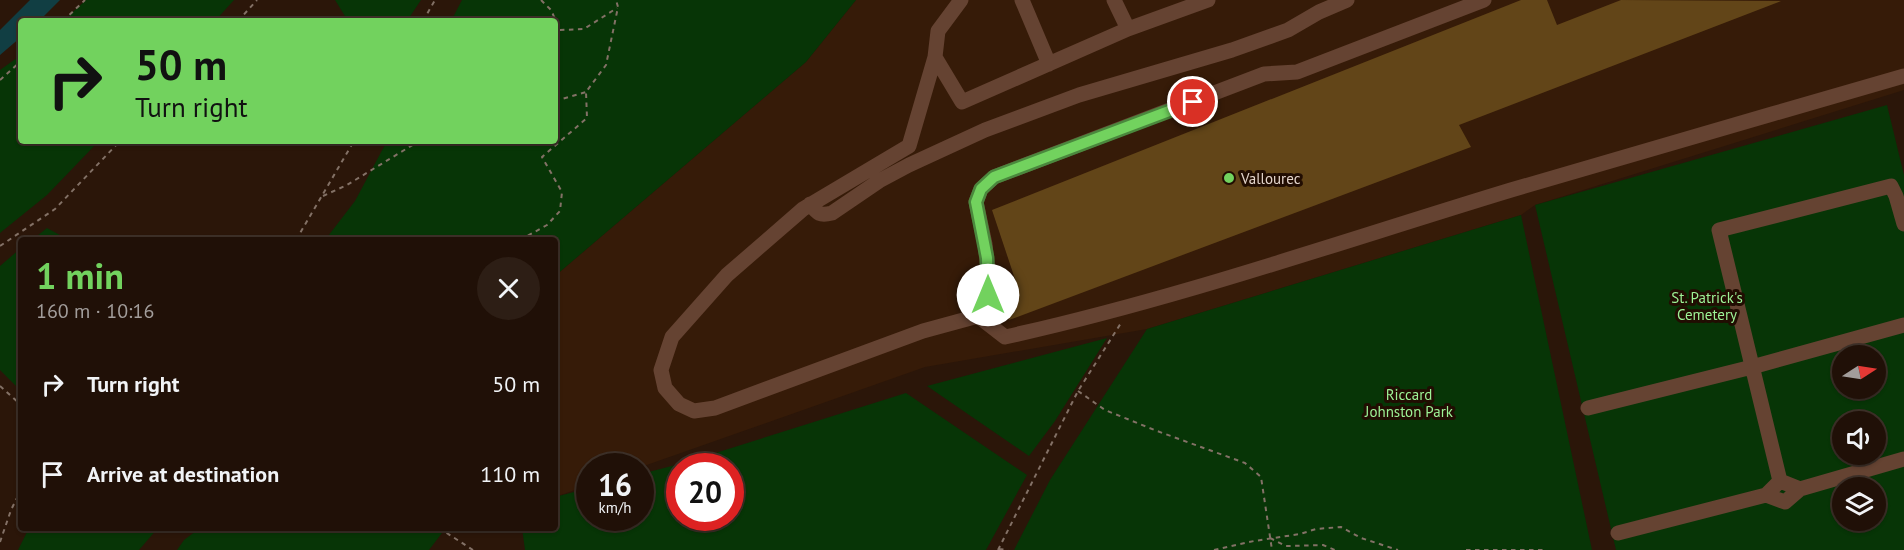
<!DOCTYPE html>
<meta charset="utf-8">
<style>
body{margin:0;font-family:"PT Sans",sans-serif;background:#2d1e15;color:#f1f3f6;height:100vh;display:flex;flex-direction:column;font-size:22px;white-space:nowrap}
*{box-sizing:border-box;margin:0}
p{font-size:20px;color:#a29d9b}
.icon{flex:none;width:33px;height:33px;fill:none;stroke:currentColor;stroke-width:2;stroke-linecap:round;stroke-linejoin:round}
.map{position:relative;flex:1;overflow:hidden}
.side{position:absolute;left:18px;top:237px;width:540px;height:294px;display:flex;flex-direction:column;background:#201007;border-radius:6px;box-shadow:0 2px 4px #0004,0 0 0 2px #3d3028}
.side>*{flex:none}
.guide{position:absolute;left:18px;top:18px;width:540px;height:126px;border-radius:6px;box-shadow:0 2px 4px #0004,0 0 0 2px #3d3028;background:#72d25e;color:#111;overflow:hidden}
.needle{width:39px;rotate:78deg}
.fabs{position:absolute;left:1832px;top:345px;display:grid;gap:12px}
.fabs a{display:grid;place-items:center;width:54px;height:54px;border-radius:50%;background:#201007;box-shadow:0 2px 4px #0004,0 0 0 2px #3d3028;font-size:30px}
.speed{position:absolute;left:576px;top:453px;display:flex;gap:12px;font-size:30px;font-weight:700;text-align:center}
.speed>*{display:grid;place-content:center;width:78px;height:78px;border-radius:50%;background:#201007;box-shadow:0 2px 4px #0004,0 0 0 2px #3d3028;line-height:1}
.speed small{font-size:15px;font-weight:400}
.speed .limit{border:9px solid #d22;background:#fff;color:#111}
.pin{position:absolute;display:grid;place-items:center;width:51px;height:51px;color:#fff;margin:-26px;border:3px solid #fff;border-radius:50%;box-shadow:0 2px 6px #0007}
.me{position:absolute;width:66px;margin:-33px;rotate:0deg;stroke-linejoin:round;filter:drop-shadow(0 0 4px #0008)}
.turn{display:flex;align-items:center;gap:21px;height:126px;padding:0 18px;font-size:27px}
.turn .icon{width:78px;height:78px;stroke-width:2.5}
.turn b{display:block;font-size:42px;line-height:51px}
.round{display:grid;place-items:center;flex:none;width:63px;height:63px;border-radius:32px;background:#2d1e15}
.overview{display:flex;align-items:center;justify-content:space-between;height:102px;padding:0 18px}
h1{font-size:36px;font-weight:800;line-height:45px;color:#72d25e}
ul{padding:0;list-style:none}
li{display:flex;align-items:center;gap:18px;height:90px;padding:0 18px}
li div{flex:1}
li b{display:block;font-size:22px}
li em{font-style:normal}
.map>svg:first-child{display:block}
.built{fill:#361b08}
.green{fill:#073506;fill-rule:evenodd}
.water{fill:#113e43}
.building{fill:#624518}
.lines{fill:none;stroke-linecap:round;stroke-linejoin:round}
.path{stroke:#837166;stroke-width:2;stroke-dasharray:4.5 4.5;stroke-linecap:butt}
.minor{stroke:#654332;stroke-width:15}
.route-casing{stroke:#4a883d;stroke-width:15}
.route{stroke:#72d25e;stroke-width:10}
.poi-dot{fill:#72d25e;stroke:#210d02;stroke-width:2}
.labels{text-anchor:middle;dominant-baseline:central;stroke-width:6;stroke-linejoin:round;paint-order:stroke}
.poi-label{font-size:15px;fill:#e3d4cb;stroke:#210d02;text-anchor:start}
.park-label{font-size:15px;fill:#9df396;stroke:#210d02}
</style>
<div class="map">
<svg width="1904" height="550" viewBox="0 0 1904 550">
<rect width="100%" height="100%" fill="#2b1609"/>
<path class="built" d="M856,0H1904V90L1535,205L1521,215L1147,329L925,367L641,467L590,466L589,485L555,497V276L806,62Z"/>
<path class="green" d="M86,0H234L215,21H63Z
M335,0H421L407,21H348Z
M462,0H856L806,62L555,276V240H325L355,201L387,141H555V21H451Z
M21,55V141H99L47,195L0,233V70Z
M1887,105L1904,175V550H1616L1535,205ZM1842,356H1875V388H1842ZM1842,422H1875V454H1842ZM1842,488H1875V520H1842Z
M1521,215L1592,550H1014L1050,480L1147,329Z
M47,228L69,240H32Z
M21,248V391L0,370V266Z
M1107,338L1055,421L1029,456L927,386Z
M906,393L1027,475L986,550H525L522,528H555V497L589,488L590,518H640L641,474L687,462ZM680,466H730V518H680Z
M29,528H158L139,550H18Z
M200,528H438L442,533L429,550H177L184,540Z"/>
<path class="water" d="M30,0H60L39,21H21V37L0,55V30Z"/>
<path class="building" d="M1521,0H1547L1557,25L1621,0L1781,1L1459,125L1471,147L1009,320L1000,300L1019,291L992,210Z"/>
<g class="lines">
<path class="path" d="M541,0L551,10L560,30L584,29L617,8
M63,21L85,0
M238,21L257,0
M423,21L435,0
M0,80L21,61
M555,101L586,92
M323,196L347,185L419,141
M296,240L354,141
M520,240L547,225L560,211L562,192L542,157L587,118L586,92L606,65L618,7L616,0
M0,246L55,209L120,141
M0,386L21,405
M1078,391L1105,410L1157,431L1245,463L1261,477L1272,550
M439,528L473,550
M1270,538L1286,546L1323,545L1335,550
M0,542L11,510L21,490
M999,549L1008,550
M998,550L1078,391L1121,323
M1214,550L1254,541L1300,534L1316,529L1341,527L1361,538L1398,550
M1466,550H1547"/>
<path class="minor" d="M961,0L938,31L935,57L909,146L803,209L727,275L672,337L661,370L665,388L679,404L694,411L715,408L923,331L978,316L1005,337C1177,299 1343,241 1511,190C1642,151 1773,114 1904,76
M1022,0L1049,64
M1114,0L1128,29
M935,57L962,102L1128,29L1208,0
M810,204C818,214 820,216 832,213L879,181L909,165L985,130L1079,95L1232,50L1288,30L1319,12L1347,0
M1904,224L1896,196L1891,186L1719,230L1780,481L1800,489L1904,459
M978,316L988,295V271L985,244L976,202L981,189L994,177L1264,74L1297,72L1484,0
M1588,408L1752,367L1904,325
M1766,495L1785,502L1800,489
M1618,533L1766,495L1780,481"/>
</g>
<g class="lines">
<g class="route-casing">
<path id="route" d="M988,295L987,258L976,202L981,189L994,177L1193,102"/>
</g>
<use href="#route" class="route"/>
</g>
<circle class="poi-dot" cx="1229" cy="178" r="6"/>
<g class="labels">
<g class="poi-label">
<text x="1241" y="178">Vallourec</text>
</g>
<g class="park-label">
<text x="1707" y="297">St. Patrick's<tspan x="1707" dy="17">Cemetery</tspan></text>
<text x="1409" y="394">Riccard<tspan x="1409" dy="17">Johnston Park</tspan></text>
</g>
</g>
</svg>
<div class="fabs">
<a><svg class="needle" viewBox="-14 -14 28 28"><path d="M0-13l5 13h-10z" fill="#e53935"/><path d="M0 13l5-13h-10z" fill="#a29d9b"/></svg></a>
<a><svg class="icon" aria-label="sound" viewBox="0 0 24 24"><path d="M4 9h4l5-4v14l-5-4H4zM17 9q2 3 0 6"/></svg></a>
<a><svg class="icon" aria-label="layers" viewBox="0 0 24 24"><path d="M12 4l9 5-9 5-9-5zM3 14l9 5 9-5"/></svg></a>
</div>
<div class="speed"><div>16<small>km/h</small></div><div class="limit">20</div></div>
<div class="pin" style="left:1193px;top:102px;background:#d93025"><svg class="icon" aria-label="arrive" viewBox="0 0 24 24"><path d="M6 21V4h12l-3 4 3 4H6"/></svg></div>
<svg class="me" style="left:988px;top:295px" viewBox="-20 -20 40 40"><circle r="19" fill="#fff"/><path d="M0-13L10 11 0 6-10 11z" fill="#72d25e"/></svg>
<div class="guide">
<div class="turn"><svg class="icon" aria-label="right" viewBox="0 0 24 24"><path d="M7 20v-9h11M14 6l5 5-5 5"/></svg><div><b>50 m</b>Turn right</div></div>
</div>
<section class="side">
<div class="overview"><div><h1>1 min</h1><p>160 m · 10:16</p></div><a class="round"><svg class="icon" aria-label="close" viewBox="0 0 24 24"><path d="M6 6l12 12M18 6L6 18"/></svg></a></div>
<ul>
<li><svg class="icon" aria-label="right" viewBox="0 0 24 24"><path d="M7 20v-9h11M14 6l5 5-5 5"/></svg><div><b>Turn right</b></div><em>50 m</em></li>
<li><svg class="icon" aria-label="arrive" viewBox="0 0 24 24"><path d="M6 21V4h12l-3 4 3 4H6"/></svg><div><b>Arrive at destination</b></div><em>110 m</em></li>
</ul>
</section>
</div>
